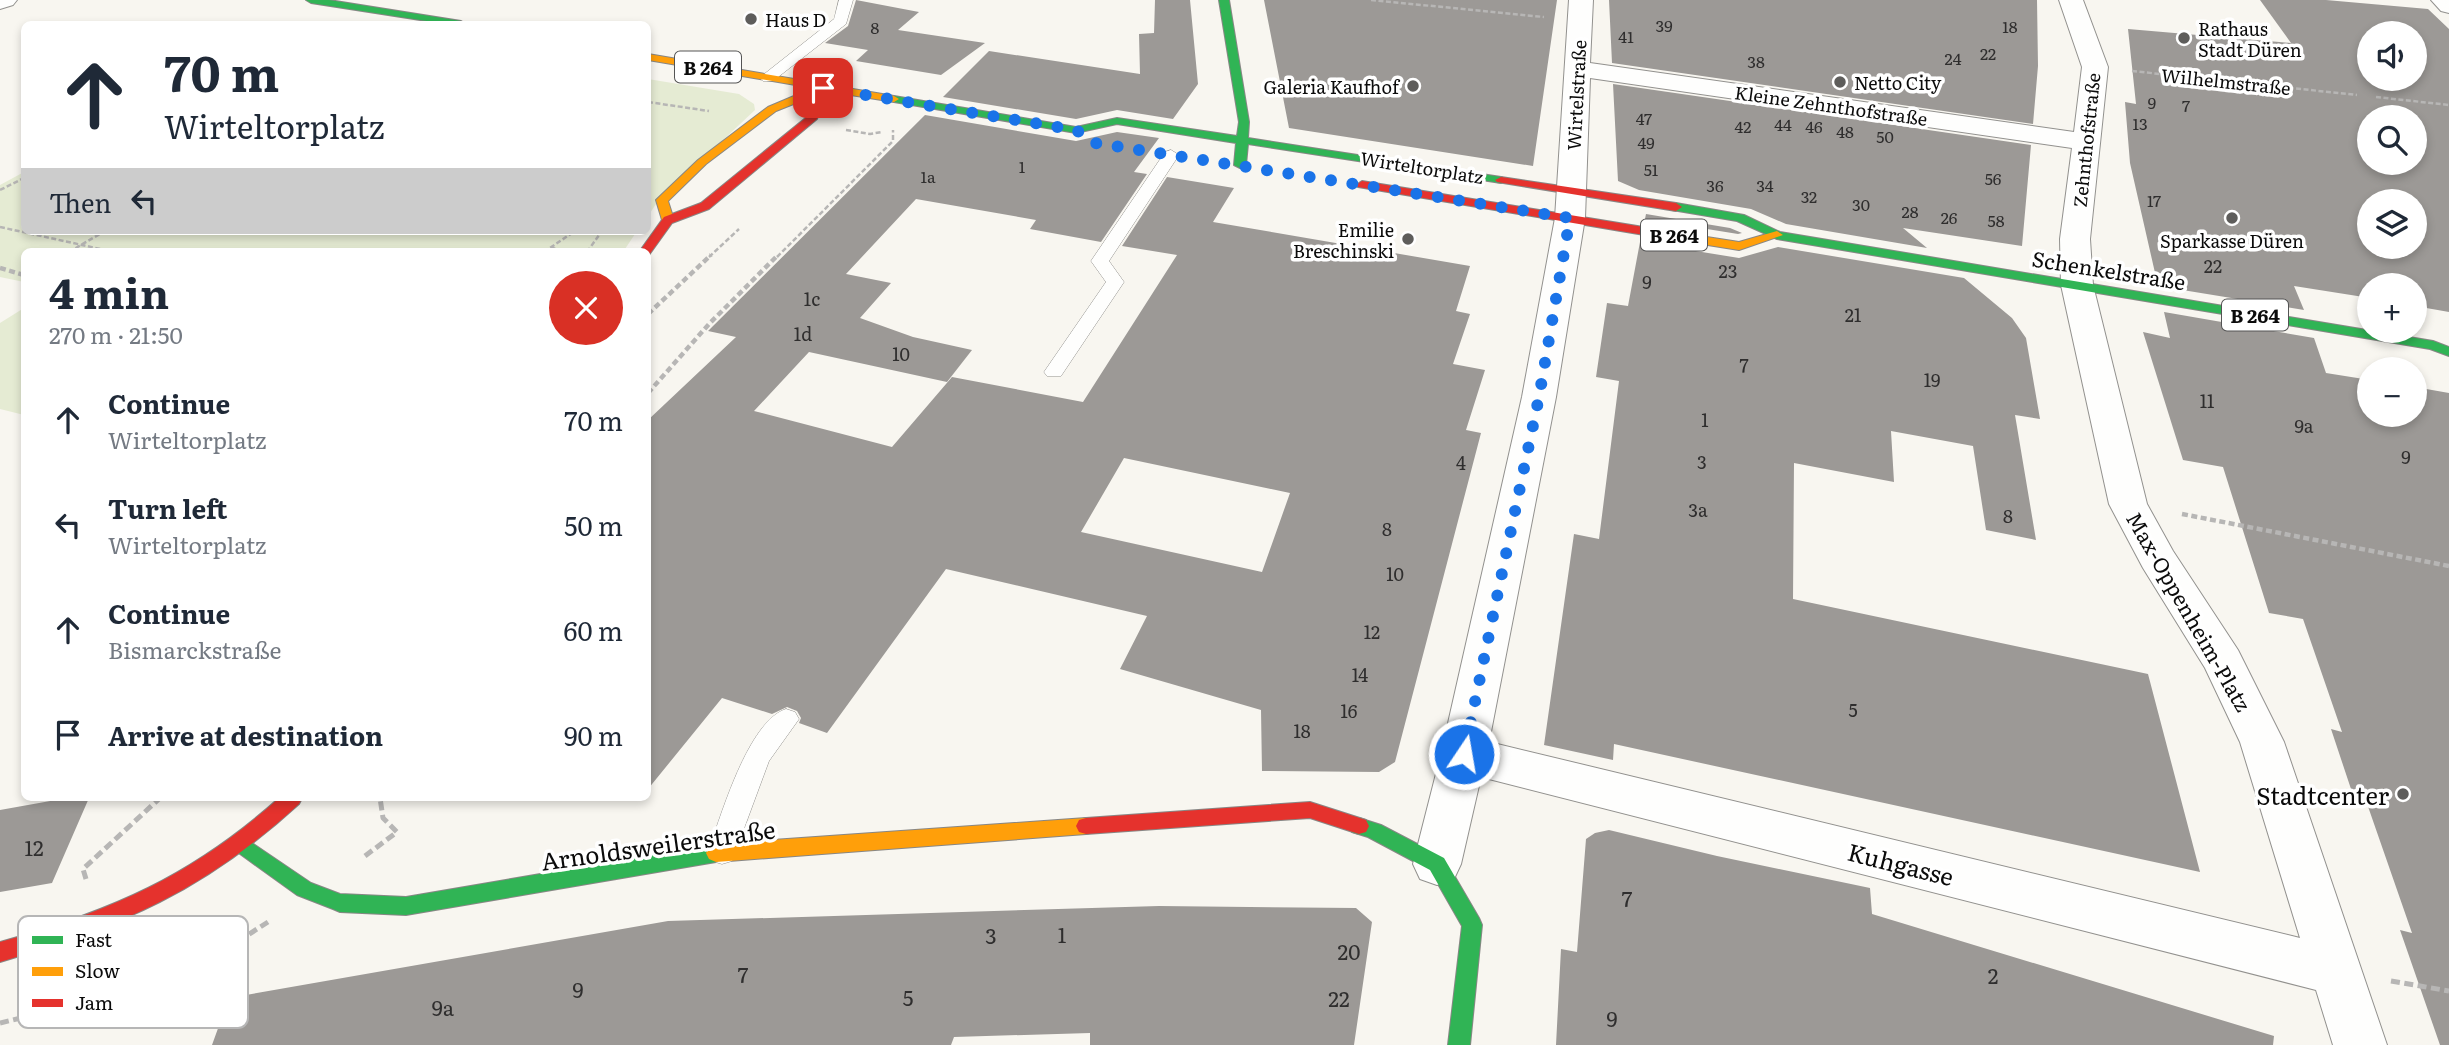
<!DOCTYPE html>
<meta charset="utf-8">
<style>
body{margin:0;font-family:Literata,serif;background:#f6f6f7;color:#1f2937;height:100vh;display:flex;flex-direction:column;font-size:26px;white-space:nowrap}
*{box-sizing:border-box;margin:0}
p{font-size:23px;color:#747a83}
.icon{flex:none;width:38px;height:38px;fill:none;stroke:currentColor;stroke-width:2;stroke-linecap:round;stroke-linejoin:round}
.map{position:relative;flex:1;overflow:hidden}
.drawer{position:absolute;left:21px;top:248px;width:630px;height:553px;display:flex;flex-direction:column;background:#fff;border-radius:10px;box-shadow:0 4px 10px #0003}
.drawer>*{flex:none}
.banner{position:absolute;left:21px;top:21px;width:630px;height:214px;border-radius:10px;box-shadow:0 4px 10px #0003;background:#fff;color:#1f2937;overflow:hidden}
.controls{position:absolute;left:2357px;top:21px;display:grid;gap:14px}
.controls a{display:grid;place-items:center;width:70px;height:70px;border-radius:50%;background:#fff;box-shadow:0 4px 10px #0003;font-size:35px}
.pin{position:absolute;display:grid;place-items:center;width:60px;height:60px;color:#fff;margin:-30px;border-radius:14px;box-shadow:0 4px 10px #0006}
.me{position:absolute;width:77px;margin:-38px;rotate:12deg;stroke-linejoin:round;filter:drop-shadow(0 0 5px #0008)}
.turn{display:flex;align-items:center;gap:24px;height:147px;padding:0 28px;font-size:32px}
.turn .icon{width:91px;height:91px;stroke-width:2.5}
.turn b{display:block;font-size:49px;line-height:60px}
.then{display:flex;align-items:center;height:66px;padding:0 28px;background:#0003;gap:14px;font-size:26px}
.round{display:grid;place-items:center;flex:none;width:74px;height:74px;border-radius:37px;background:#f6f6f7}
.overview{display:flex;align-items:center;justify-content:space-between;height:119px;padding:0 28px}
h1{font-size:42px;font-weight:700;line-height:52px}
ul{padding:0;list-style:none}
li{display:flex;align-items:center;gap:21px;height:105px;padding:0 28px}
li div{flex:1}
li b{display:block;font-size:26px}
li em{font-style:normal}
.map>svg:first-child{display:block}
.green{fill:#e5ebd3}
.building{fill:#9c9996;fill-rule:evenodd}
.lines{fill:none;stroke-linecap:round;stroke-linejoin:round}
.lane-casing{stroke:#92918e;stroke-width:1}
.street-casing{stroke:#92918e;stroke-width:2}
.fast-casing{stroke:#888785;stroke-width:2}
.slow-casing{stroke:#888785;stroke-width:2}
.jam-casing{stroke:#888785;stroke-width:2}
.path-far2{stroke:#b7b6b5;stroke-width:2.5;stroke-dasharray:5 2.5;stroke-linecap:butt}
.path-far1{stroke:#b7b6b5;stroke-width:4.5;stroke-dasharray:6 3.5;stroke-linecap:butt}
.path{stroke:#b7b6b5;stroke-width:5;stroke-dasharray:9 4.5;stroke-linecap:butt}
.lane{fill:#fefefd;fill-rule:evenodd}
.street{fill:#fefefd;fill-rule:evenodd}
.fast{fill:#30b455;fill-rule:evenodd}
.slow{fill:#ff9f0a;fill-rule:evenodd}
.jam{fill:#e5322d;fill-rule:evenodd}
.route{stroke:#1a73e8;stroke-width:12;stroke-dasharray:0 21.6}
.poi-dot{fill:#5e5d5b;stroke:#fff;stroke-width:2.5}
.labels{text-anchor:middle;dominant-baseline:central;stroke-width:7;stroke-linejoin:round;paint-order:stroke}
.far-number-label{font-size:16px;fill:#2f2e2e}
.far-poi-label{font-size:18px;fill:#0b0b0b;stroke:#fff;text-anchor:start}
.far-street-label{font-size:18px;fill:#0b0b0b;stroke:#fff}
.number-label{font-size:18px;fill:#2f2e2e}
.shield{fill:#fff;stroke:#545454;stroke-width:2}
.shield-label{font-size:19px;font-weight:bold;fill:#0b0b0b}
.street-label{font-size:21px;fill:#0b0b0b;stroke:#fff}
.near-number-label{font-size:21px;fill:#2f2e2e}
.near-poi-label{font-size:24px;fill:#0b0b0b;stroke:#fff;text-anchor:end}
.near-street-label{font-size:24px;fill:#0b0b0b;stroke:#fff}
.key{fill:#fff;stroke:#b6b6b6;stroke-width:2}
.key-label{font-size:19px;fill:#0b0b0b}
</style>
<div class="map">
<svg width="2449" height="1045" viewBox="0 0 2449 1045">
<rect width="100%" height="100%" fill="#f8f6f0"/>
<path class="green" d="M648,79L739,94L754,104L755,110L658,201L648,216Z
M24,172V231H637L623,252H24V282L0,277V185Z
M24,308V415L0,409V323Z"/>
<path class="building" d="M856,0L919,12L898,30L985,43L941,75L856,61L868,50L825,43L848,26Z
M1155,0H1190L1198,84L1173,119L1117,110L1076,119L943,97L989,51L1140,74L1139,34L1154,33Z
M1264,0H1557L1533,166L1289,128Z
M1609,0H2037L2038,66L2033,124L1612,63Z
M2260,0H2326L2428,9L2449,29V312L2415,306V285H2370V298L2294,286L2304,310L2158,286L2130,163L2125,102L2136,104L2128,29L2291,43ZM2370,33H2415V79H2370ZM2370,117H2415V163H2370ZM2370,201H2415V247H2370Z
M1613,84L2031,145L2022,246L1903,228L1927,248L1786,224L1751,209L1639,190L1618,181Z
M925,115L1076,141L1117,132L1159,138L1134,172L1147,174L1101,242L1030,229L1036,220L916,199L846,274L891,283L860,318L913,337L972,350L947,382L809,352L754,411L892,447L952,377L1083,402L1177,255L1122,246L1167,177L1234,188L1213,222L1470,266L1456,311L1470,314L1453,364L1485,370L1466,430L1481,433L1395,762L1379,772L1262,771L1261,710L1120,669L1147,616L946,569L827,733L799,723L801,718L797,711L787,707L772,714L722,698L648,789V420L736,337L708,331ZM1124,458L1290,493L1262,572L1081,532Z
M1646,214L1730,228L1742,233L1738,234L1645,219Z
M1640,242L1739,258L1778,247L1964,278L2012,318L2026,338L2040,419L2015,415L2036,540L1986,530L1973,446L1891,431L1894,482L1794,463L1793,599L2148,674L2200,872L1614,744L1613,760L1544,745L1574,534L1599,539L1619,381L1596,377L1607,303L1628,306Z
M2164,312L2314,338L2326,373L2370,380V415H2415V387L2449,393V1045H2440L2400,930L2412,933L2364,795L2352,792L2331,729L2342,732L2303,619L2269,613L2223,467L2183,460L2143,332L2170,338Z
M67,798H89L52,883L0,892V810Z
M1609,830L1717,856L1870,888L1872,914L2274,1036L2273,1045H1556L1561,949L1577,952L1586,839L1595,833Z
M1159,906L1356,908L1372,922L1354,1045H1090V1033L954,1037L951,1045H212L229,998L668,921Z"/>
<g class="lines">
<g class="lane-casing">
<path id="lane" d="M839,0H853L846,24L773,81H763L760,78L763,75L834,19Z
M1171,150L1179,155L1109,261L1124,282L1061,376H1047L1044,372L1106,282L1091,261L1165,152Z
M786,709L795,712L799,719L769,761L732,861L722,864L712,861L708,852C721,816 748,721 786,709Z"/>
</g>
<g class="street-casing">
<path id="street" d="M0,0H17L13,5L0,9Z
M1569,0H1593L1590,63L2074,132L2082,67L2059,0H2083L2108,67L2090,239L2093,285L2147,504L2173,551L2238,650L2284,742L2387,1045H2333L2316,990L1481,777L1461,864L1454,879L1437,885L1420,879L1413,864L1441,754L1522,397L1555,218ZM1590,78L2072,148L2060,239L2061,285L2109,504L2143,568L2205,668L2240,742L2300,938L1489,742L1556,397L1585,218Z
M2431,0H2449V13L2441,11Z"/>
</g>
<g class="fast-casing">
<path id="fast" d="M306,0H329L461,21L466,24H446L311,3Z
M1219,0H1229L1249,122L1248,138L1501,177L1507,180L1501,183L1248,144L1246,165L1240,168L1234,165L1236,143L1117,124L1076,133L894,102L889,99L894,96L1076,127L1117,118L1237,136L1239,122Z
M1676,203L1744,215L1780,232L2433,341L2449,347V356L2430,349L1777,239L1737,221L1672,210L1670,207Z
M1359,818L1381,825L1444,858L1479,918L1482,925L1470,1045H1448L1462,926L1430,870L1368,837L1352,832L1349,826L1352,820Z
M243,837L311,883L340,894L406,897L716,844L723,847L726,853L723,859L716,862L406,915L340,912L333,909L297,895L236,851L233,845L236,839Z"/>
</g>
<g class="slow-casing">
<path id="slow" d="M648,54L894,96L899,99L894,102L826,91L776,111L706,164L668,201L674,220L668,224L662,220L656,200L698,160L768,107L813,88L648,60Z
M1668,231L1739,242L1777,231L1783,235L1739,250L1664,238V232Z
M1086,818L1093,820L1096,826L1093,832L1086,834L716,862L709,859L706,853L709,847L716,844Z"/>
</g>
<g class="jam-casing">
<path id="jam" d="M823,85L828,88L817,119L709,209L672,223L649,255L648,252H639L664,217L701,203L808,116L818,88Z
M1501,177L1676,203L1682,207L1676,211L1497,182L1495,180Z
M1362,181L1668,231L1674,235L1668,239L1358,187L1356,185Z
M279,798H302L299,804C204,891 122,926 0,962V942C111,911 192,876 279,798Z
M1310,802L1366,820L1369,826L1366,832L1359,834L1310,818L1086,834L1079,832L1076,826L1079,820L1086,818Z"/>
</g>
<path class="path-far2" d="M1371,0L1544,17
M2132,71L2357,95
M2376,97L2449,105
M648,102L709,111
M846,130L870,134L882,132
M0,190L24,178
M0,227L114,252
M551,247L562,252
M69,252L105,231
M544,252L575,231
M587,252L602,231
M709,257L739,229
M777,257L893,141V130"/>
<path class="path-far1" d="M0,268L24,275
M648,314L711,255
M648,393L709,324L778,255
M2182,514L2449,566"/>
<path class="path" d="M365,856L397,832L383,818L380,798
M86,879L83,869L160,798
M104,966L109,997L157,993L268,922
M2391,981L2449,991
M0,1023L109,997"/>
<use href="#lane" class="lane"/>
<use href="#street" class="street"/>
<use href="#fast" class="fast"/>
<use href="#slow" class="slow"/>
<use href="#jam" class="jam"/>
</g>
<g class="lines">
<path class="route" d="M823,88L1076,130L1095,143L1570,218L1539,397L1464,754"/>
</g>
<g class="poi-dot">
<circle cx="751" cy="19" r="7"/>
<circle cx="2184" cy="38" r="7"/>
<circle cx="1840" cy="82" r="7"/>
<circle cx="1413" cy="86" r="7"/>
<circle cx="2232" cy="218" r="7"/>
<circle cx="1408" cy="239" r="7"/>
<circle cx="2403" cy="794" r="7"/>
</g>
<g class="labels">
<g class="far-number-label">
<text x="1664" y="25">39</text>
<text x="2010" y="26">18</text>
<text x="875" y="27">8</text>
<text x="1626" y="36">41</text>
<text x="1988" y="53">22</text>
<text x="1953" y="58">24</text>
<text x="1756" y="61">38</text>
<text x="2152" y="102">9</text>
<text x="2186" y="105">7</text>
<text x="1644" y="118">47</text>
<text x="2140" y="123">13</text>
<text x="1783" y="124">44</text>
<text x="1743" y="126">42</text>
<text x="1814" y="126">46</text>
<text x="1845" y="131">48</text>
<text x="1885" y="136">50</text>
<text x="1646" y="142">49</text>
<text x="1022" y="166">1</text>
<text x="1651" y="169">51</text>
<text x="928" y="176">1a</text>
<text x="1993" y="178">56</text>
<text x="1715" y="185">36</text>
<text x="1765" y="185">34</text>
<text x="1809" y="196">32</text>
<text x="2154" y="200">17</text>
<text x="1861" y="204">30</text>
<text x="1910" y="211">28</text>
<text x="1949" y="217">26</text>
<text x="1996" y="220">58</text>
</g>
<g class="far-poi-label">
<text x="765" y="19">Haus D</text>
<text x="2198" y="28">Rathaus<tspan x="2198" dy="21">Stadt Düren</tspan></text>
<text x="1854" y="82">Netto City</text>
<text x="1399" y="86" text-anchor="end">Galeria Kaufhof</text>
<text x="1394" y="229" text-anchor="end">Emilie<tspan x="1394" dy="21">Breschinski</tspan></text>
<text x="2232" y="240" text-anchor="middle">Sparkasse Düren</text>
</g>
<g class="far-street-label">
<text transform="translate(2226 81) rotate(6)">Wilhelmstraße</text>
<text transform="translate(1576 95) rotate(-87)">Wirtelstraße</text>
<text transform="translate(1831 105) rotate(8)">Kleine Zehnthofstraße</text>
<text transform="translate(2086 140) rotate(-84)">Zehnthofstraße</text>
<text transform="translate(1422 167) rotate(9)">Wirteltorplatz</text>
</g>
<g class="number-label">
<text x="2213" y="265">22</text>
<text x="1728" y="270">23</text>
<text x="1647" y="281">9</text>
<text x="812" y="298">1c</text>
<text x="1853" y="314">21</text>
<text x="803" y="333">1d</text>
<text x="901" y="353">10</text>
<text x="1744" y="364">7</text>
<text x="1932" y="379">19</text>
<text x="2207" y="400">11</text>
<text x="1705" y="419">1</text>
<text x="2304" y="425">9a</text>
<text x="2406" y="456">9</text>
<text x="1702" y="461">3</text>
<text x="1461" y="462">4</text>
<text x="1698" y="509">3a</text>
<text x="2008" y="515">8</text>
<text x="1387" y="528">8</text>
<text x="1395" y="573">10</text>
<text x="1372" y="631">12</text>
<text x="1360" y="674">14</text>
<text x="1853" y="709">5</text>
<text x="1349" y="710">16</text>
<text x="1302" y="730">18</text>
</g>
<g class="shield">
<rect x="675" y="51.5" width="66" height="31" rx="5"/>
<rect x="1641" y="219.5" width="66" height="31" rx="5"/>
<rect x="2222" y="299.5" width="66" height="31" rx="5"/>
</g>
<g class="shield-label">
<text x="708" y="67">B 264</text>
<text x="1674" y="235">B 264</text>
<text x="2255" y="315">B 264</text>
</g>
<g class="street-label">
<text transform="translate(2109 269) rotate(9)">Schenkelstraße</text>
<text transform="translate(2190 611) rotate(60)">Max-Oppenheim-Platz</text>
</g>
<g class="near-number-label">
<text x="34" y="846">12</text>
<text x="1627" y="897">7</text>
<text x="1062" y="933">1</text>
<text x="991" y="934">3</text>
<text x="1349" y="950">20</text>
<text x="743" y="973">7</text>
<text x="1993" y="974">2</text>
<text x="578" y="988">9</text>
<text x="908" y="996">5</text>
<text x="1339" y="997">22</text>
<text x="443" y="1006">9a</text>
<text x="1612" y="1017">9</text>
</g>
<g class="near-poi-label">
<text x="2389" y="794">Stadtcenter</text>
</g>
<g class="near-street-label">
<text transform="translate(658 844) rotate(-8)">Arnoldsweilerstraße</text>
<text transform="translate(1901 863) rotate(14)">Kuhgasse</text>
</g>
</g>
<rect x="18" y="916" width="230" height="112" rx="10" class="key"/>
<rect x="32" y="936" width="31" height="8" fill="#30b455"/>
<rect x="32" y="967" width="31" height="9" fill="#ff9f0a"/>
<rect x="32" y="999" width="31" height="8" fill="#e5322d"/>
<g class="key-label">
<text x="75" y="947">Fast</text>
<text x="75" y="978">Slow</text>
<text x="75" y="1010">Jam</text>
</g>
</svg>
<div class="controls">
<a><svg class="icon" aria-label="sound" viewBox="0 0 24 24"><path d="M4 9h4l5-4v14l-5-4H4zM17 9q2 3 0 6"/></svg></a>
<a><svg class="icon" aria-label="search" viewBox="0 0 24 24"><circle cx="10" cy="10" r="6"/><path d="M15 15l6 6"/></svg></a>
<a><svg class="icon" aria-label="layers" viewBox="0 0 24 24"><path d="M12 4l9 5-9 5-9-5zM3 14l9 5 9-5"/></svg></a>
<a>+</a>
<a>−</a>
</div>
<div class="pin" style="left:823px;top:88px;background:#d93025"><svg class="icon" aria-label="arrive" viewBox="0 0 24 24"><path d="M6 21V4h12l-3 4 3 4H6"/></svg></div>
<svg class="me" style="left:1464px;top:754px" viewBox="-20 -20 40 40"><circle r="17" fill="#1a73e8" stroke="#fff" stroke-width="3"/><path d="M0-11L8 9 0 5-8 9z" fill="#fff"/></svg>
<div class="banner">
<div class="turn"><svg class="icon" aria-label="ahead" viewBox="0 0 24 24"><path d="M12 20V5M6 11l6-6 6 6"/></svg><div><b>70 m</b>Wirteltorplatz</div></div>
<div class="then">Then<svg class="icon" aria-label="left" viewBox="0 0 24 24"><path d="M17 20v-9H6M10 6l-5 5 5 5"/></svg></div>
</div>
<section class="drawer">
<div class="overview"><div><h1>4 min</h1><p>270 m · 21:50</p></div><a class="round" style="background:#d93025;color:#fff"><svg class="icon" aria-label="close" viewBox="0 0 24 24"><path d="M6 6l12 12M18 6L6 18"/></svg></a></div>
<ul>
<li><svg class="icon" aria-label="ahead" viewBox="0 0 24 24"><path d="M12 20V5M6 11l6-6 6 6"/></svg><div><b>Continue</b><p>Wirteltorplatz</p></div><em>70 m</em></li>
<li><svg class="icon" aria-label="left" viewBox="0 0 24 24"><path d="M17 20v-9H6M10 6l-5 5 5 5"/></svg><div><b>Turn left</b><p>Wirteltorplatz</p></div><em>50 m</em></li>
<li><svg class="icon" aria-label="ahead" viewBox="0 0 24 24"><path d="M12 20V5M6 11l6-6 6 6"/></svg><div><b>Continue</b><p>Bismarckstraße</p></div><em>60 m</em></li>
<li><svg class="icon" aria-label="arrive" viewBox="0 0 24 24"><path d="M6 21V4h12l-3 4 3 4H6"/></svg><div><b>Arrive at destination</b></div><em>90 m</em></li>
</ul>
</section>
</div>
